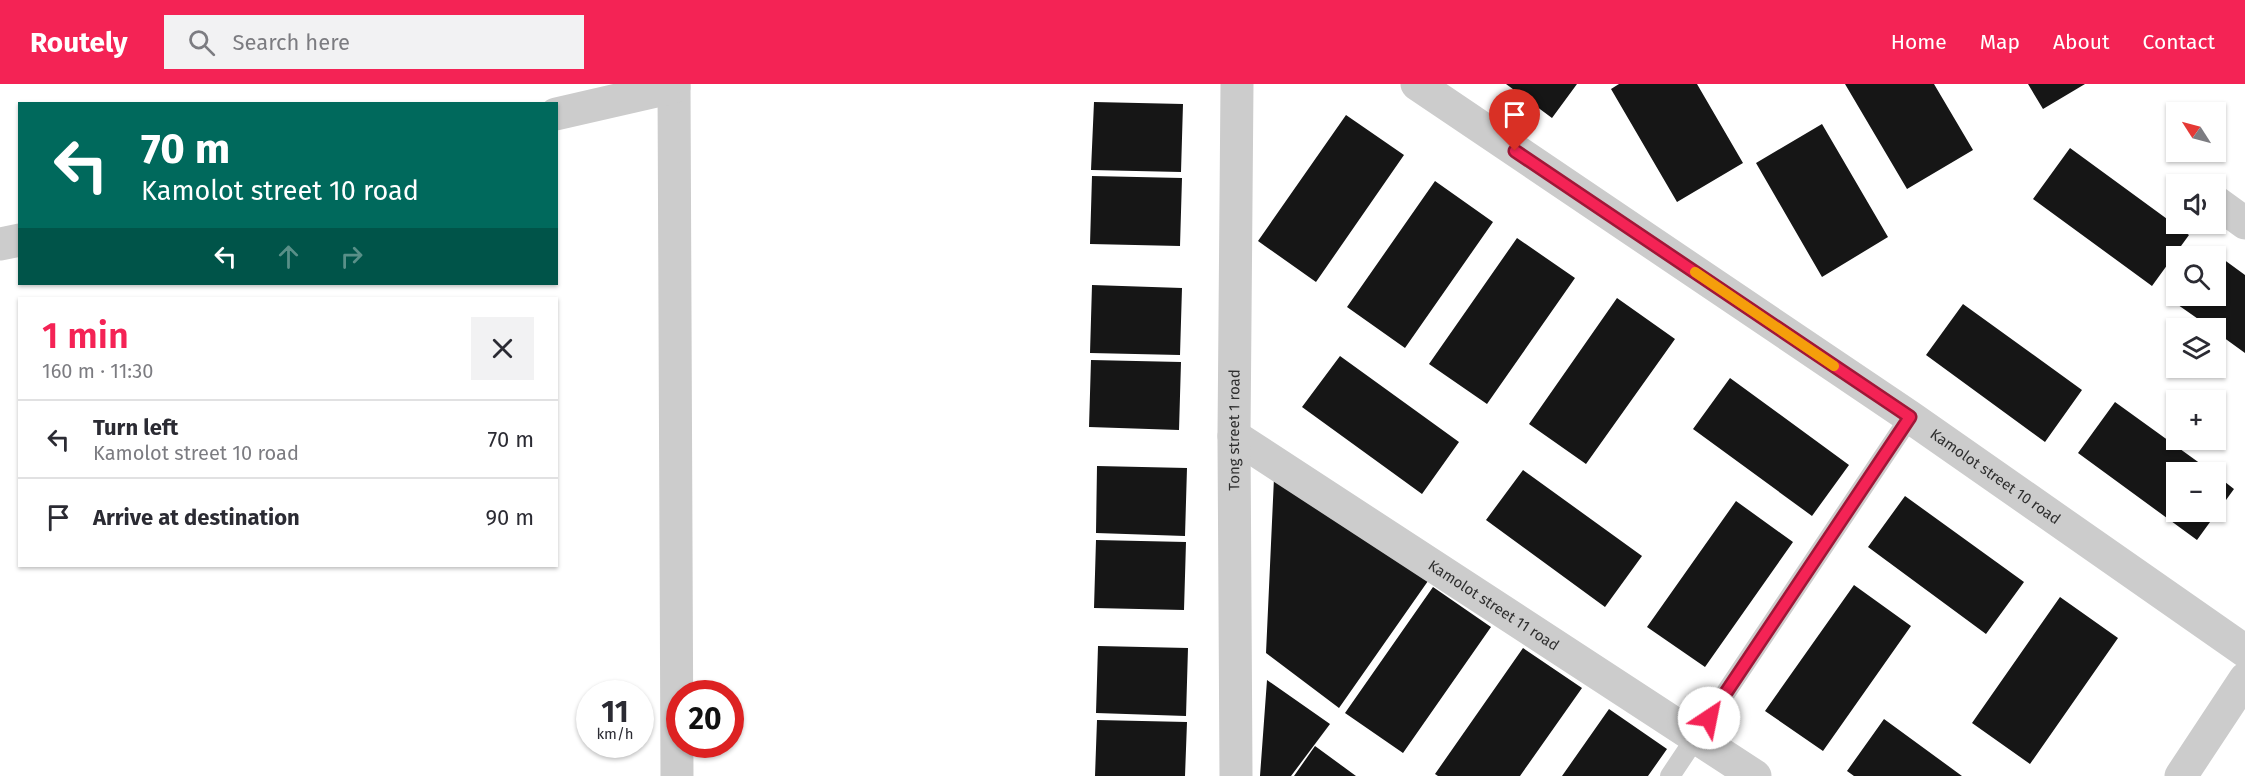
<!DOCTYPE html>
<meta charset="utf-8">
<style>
body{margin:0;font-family:"Fira Sans",sans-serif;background:#f2f2f3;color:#2b2b33;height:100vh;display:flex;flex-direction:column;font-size:22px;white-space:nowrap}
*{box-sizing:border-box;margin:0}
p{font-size:20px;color:#7c7c81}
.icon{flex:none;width:33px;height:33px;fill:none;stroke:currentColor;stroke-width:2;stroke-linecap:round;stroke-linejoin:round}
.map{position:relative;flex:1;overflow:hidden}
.panel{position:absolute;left:18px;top:213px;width:540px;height:270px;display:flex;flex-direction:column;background:#fff;border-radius:0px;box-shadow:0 2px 4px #0004}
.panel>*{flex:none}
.hud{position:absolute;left:18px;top:18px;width:540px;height:183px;border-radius:0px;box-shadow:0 2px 4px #0004;background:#00695c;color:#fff;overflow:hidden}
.needle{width:39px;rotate:306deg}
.controls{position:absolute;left:2166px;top:18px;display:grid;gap:12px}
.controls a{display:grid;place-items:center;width:60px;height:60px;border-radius:0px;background:#fff;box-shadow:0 2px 4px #0004;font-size:30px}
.speed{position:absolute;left:576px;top:596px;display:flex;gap:12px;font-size:30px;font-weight:700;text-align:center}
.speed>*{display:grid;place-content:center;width:78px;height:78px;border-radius:50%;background:#fff;box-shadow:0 2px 4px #0004;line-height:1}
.speed small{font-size:15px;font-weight:400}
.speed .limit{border:9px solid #d22;background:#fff;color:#111}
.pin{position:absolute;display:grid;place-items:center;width:51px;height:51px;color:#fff;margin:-62px -26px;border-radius:50% 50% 50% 0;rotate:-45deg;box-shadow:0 0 6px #0007}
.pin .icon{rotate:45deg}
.me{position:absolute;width:66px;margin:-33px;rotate:34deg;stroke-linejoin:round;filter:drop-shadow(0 0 4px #0008)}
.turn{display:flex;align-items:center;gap:21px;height:126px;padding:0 24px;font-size:27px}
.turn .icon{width:78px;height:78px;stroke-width:2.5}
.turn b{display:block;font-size:42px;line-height:51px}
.lanes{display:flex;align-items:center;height:57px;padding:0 24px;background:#0003;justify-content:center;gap:30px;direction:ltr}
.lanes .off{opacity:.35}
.round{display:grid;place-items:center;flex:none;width:63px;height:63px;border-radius:0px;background:#f2f2f3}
.head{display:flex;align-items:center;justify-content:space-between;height:102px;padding:0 24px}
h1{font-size:36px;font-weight:600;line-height:45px;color:#f42355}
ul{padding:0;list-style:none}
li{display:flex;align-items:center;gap:18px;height:78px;padding:0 24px;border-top:2px solid #e1e1e2}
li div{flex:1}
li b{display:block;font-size:22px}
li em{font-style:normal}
header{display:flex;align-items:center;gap:36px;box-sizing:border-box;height:84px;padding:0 30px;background:#f42355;color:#fff}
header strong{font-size:28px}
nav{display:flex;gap:33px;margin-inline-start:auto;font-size:21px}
.search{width:420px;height:54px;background:#f2f2f3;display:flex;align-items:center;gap:15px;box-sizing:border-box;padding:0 21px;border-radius:0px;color:#7c7c81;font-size:22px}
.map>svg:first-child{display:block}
.building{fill:#161616}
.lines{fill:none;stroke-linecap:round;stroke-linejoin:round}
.service{stroke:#ccc;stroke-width:20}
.minor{stroke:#ccc;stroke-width:33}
.route-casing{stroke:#9f1737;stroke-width:15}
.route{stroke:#f42355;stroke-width:10}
.slow{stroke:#f59e0b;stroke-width:10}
.labels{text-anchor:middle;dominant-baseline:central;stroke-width:6;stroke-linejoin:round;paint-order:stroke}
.street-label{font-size:15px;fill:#2f2f2f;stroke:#fff}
</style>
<header>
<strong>Routely</strong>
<div class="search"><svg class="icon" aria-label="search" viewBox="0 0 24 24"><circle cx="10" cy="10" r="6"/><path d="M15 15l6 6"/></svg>Search here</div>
<nav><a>Home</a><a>Map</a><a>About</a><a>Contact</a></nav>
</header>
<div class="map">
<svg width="2245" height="692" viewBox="0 0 2245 692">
<rect width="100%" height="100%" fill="#fff"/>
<path class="building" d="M1506,0H1577L1552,34Z
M1619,0H1697L1743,79L1677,118L1611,5Z
M1845,0H1934L1973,66L1907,105Z
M2028,0H2085L2043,25Z
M1094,18L1183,20L1181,88L1091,86Z
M1346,31L1404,71L1316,198L1258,157Z
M1822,40L1888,153L1822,193L1756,79Z
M2070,64L2189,151L2152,202L2033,115Z
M1092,92L1182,94L1180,162L1090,160Z
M1435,97L1493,138L1405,264L1347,223Z
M1517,154L1575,194L1487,320L1429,280Z
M2208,164L2245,191V269L2216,248V244H2211L2171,216L2176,208V212H2216V172H2202Z
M1092,201L1182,204L1180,271L1090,269Z
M1617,214L1675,255L1586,380L1529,340Z
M1963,220L2082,306L2045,358L1926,271Z
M1340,272L1459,358L1422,410L1302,323Z
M1091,276L1181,278L1179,346L1089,343Z
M1730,294L1849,381L1812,432L1693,345Z
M2115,318L2212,388H2176V428H2216V391L2234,405L2197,456L2078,369Z
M1097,382L1187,384L1185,452L1096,449Z
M1523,386L1642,472L1605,523L1486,436Z
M1274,394L1428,497L1339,624L1266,569Z
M1905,412L2024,498L1986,550L1868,463Z
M1736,417L1793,458L1705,583L1647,543Z
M1096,456L1186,458L1184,526L1094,524Z
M1854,501L1911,542L1823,667L1765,627Z
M1433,503L1491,543L1403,669L1345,629Z
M2060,513L2118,554L2030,680L1972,639Z
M1098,562L1188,564L1186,632L1096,629Z
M1523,564L1582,604L1520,692H1438L1435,690Z
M1267,596L1330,640L1291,692H1260Z
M1609,625L1667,665L1648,692H1562Z
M1884,635L1962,692H1854L1847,687Z
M1097,636L1187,638L1185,692H1095Z
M1315,662L1356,692H1294Z"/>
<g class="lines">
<path class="service" d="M1670,692L1910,333"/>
<g class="minor">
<path d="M674,0L677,692"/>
<path id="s1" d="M1417,0L1910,333L2245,567"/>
<path d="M556,30L674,3"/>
<path d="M2216,118L2245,139"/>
<path d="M0,160L20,156"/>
<path id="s2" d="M1234,352L1755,692"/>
<path id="s3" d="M1236,692L1234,352L1237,0"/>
<path d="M2181,692L2245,595"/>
</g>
</g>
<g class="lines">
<g class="route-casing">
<path id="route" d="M1515,67L1910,333L1709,634"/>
</g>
<use href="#route" class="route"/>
<path class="slow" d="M1695,188L1834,282"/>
</g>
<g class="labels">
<g class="street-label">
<text stroke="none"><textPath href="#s3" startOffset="346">Tong street 1 road</textPath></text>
<text stroke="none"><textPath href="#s1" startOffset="699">Kamolot street 10 road</textPath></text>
<text stroke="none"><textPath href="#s2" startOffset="310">Kamolot street 11 road</textPath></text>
</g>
</g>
</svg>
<div class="controls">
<a><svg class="needle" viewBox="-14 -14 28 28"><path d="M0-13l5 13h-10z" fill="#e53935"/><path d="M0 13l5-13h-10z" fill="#7c7c81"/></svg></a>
<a><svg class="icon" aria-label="sound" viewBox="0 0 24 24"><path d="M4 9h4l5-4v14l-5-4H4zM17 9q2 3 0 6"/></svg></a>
<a><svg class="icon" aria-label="search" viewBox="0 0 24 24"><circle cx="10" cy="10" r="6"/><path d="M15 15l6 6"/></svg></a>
<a><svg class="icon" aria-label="layers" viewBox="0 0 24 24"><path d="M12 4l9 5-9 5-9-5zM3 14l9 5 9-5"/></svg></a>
<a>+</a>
<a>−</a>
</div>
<div class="speed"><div>11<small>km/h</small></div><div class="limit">20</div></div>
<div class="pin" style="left:1515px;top:67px;background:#d93025"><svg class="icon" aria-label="arrive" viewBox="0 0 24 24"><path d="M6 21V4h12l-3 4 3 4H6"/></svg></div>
<svg class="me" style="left:1709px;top:634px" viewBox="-20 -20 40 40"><circle r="19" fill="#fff"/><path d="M0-13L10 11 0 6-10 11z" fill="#f42355"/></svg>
<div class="hud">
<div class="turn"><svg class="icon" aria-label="left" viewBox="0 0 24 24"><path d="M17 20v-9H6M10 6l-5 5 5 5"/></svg><div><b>70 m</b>Kamolot street 10 road</div></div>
<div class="lanes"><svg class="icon" aria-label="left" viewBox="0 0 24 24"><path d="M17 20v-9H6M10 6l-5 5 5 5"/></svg><svg class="icon off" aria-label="ahead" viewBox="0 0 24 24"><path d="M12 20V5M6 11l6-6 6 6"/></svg><svg class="icon off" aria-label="right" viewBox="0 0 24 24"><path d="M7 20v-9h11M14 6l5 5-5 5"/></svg></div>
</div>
<section class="panel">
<div class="head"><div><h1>1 min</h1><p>160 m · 11:30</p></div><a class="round"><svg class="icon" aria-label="close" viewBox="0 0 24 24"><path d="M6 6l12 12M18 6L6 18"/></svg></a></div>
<ul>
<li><svg class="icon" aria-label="left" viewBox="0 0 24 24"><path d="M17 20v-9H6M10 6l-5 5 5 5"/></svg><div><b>Turn left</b><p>Kamolot street 10 road</p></div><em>70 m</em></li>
<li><svg class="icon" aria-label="arrive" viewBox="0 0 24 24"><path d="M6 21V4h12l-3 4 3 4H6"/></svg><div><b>Arrive at destination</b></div><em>90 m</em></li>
</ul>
</section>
</div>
